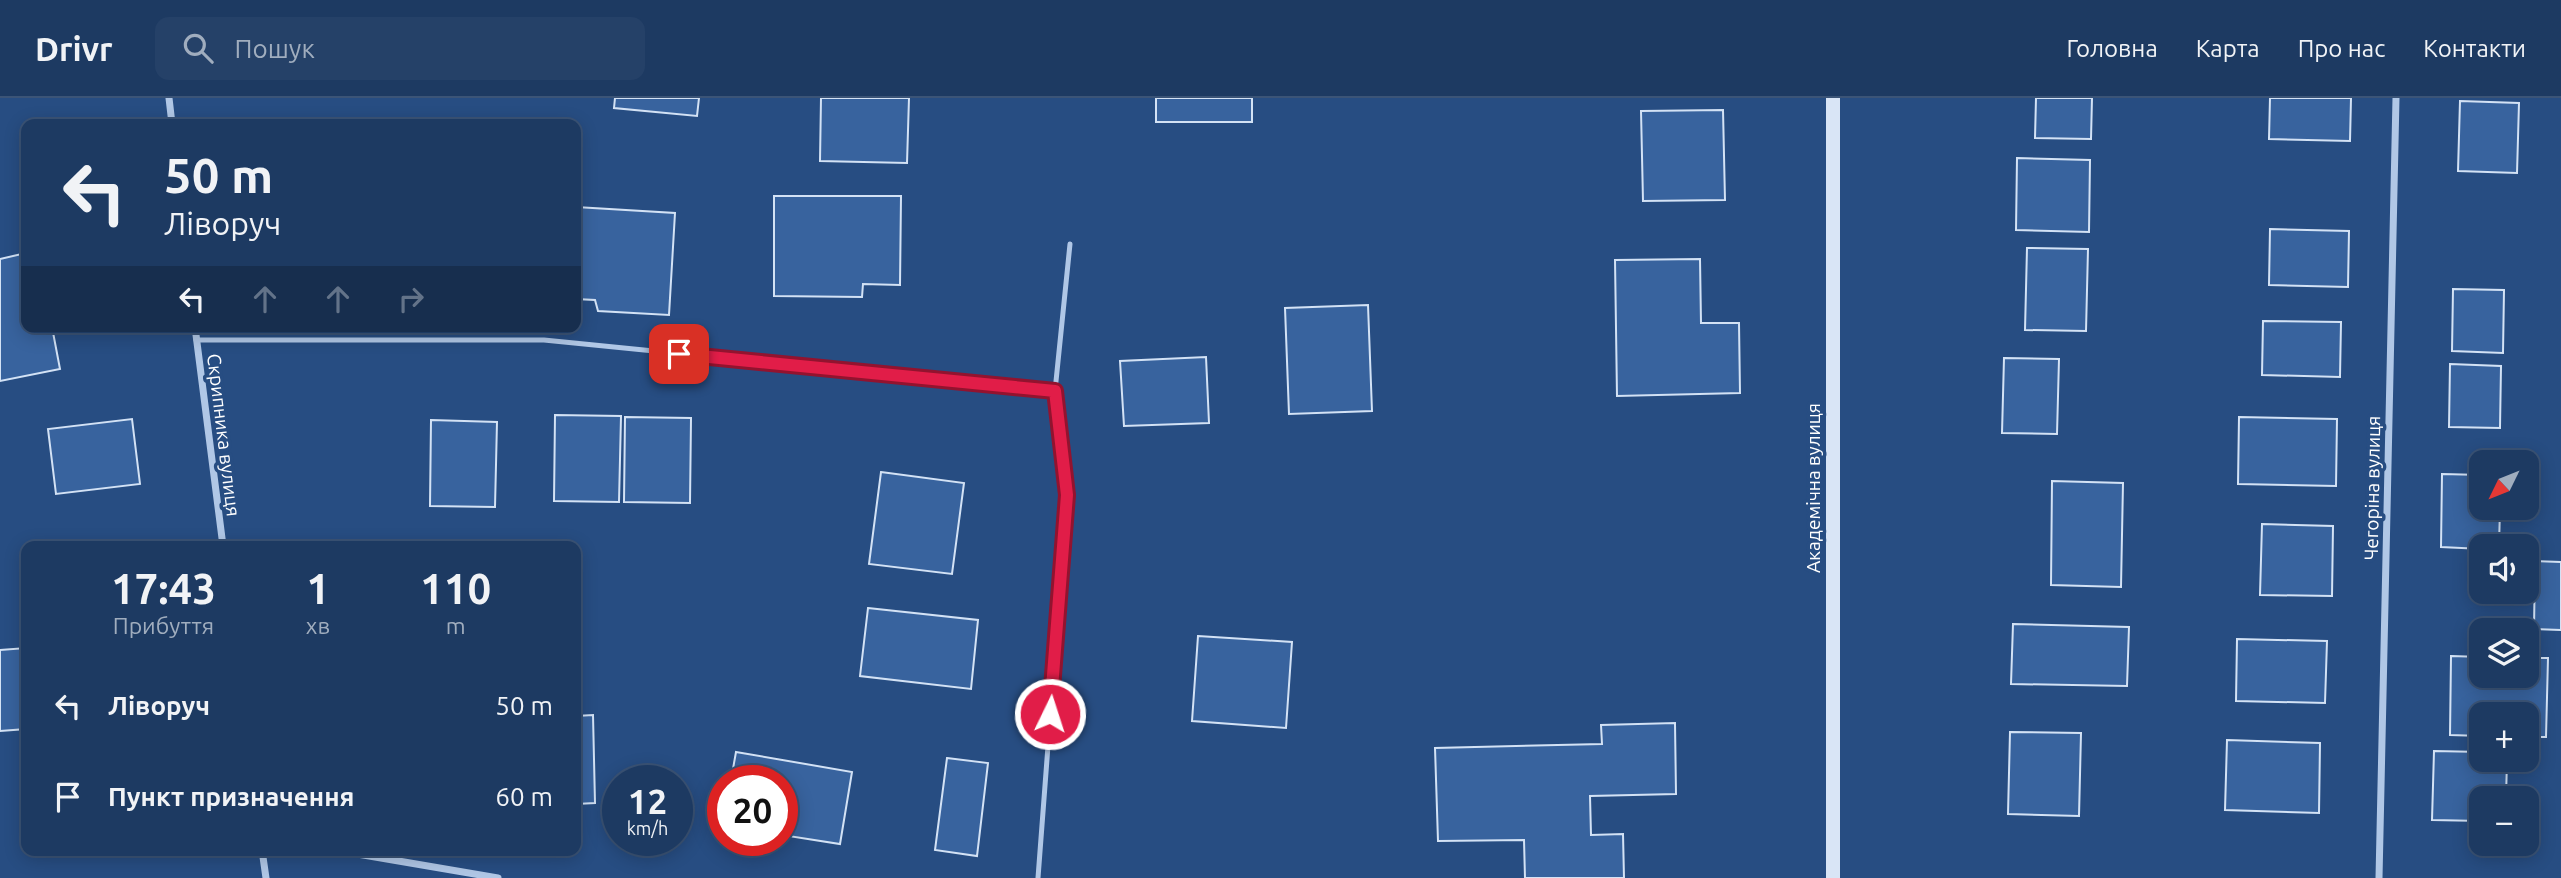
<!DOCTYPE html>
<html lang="uk">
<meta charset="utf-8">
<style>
body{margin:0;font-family:Ubuntu,sans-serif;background:#254168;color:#f1f3f6;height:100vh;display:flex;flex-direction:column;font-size:26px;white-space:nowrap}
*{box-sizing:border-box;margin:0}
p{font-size:23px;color:#a0adbe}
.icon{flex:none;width:38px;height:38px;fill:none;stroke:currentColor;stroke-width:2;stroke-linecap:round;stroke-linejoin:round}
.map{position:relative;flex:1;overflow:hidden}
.details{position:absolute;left:21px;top:443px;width:560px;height:315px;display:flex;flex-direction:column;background:#1d3a62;border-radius:14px;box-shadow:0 4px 18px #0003,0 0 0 2px #3b5477}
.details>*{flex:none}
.guide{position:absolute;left:21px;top:21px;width:560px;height:214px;border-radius:14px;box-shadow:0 4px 18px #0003,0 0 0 2px #3b5477;background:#1d3a62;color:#f1f3f6;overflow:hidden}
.needle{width:46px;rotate:227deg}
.buttons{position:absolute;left:2469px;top:352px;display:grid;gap:14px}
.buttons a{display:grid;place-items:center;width:70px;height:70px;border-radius:14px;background:#1d3a62;box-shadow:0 4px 18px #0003,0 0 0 2px #3b5477;font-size:35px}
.speed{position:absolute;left:602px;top:667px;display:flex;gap:14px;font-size:35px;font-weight:700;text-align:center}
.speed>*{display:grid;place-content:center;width:91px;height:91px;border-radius:50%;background:#1d3a62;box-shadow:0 4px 18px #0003,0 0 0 2px #3b5477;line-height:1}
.speed small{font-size:18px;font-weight:400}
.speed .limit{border:10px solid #d22;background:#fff;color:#111}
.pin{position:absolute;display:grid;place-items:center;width:60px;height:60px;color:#fff;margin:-30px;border-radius:14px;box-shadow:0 4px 10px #0006}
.me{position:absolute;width:77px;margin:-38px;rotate:4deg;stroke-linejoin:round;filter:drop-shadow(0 0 5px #0008)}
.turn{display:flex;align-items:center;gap:24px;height:147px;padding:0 28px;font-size:32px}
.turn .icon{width:91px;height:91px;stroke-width:2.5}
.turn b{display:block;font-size:49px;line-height:60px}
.lanes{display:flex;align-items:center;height:66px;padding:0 28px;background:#0003;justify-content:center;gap:35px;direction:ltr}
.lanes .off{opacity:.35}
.eta{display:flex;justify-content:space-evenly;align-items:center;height:119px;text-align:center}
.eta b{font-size:42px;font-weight:700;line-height:49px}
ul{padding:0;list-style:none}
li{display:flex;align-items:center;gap:21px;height:91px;padding:0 28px}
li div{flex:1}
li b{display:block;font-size:26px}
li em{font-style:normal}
header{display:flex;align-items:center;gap:42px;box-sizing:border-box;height:98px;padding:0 35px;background:#1d3a62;border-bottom:2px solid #3b5477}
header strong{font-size:33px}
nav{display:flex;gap:38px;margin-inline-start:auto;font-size:24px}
.search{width:490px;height:63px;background:#254168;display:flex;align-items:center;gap:18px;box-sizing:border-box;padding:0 24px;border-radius:14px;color:#a0adbe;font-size:26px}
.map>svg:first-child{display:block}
.building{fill:#38639e;stroke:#d3e2f5;stroke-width:2}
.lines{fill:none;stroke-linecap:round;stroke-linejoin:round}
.service{stroke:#b0c7e6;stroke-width:5}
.minor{stroke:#b0c7e6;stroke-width:7}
.secondary{stroke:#d9e5f6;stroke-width:14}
.route-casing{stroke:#92132f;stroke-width:18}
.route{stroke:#e11d48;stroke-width:12}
.labels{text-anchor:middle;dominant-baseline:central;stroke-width:7;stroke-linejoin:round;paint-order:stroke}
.street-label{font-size:19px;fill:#fff;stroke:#274d82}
</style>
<header>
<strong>Drivr</strong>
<div class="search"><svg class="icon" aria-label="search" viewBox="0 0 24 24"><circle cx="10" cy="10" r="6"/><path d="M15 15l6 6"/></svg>Пошук</div>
<nav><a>Головна</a><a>Карта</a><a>Про нас</a><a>Контакти</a></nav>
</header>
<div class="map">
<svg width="2561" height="780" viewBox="0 0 2561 780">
<rect width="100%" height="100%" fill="#274d82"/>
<path class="building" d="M615,0H699L697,18L614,10Z
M821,0H909L907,65L820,63Z
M1156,0H1252V24H1156Z
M2036,0H2092L2091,41L2035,40Z
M2270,0H2351L2350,43L2269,41Z
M2460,3L2519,5L2517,75L2458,73Z
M1723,12L1725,102L1643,103L1641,13Z
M2017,60L2090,62L2089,134L2016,132Z
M774,98H901L900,187L863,186L862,199L774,198Z
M576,109L675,115L669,217L598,213L595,202L576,201Z
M2270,131L2349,133L2348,189L2269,187Z
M2027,150L2088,151L2086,233L2025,232Z
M26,155V229H52L60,271L0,283V161Z
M1700,161L1701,225H1739L1740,295L1617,298L1615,162Z
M2453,191L2504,192L2503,255L2452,253Z
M1368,207L1372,313L1289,316L1285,210Z
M2263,223L2341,224L2340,279L2262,277Z
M1206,259L1209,325L1124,328L1120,263Z
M2004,260L2059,261L2057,336L2002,335Z
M2450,266L2501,268L2500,330L2449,329Z
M555,317L621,318L619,404L554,403Z
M625,319L691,320L690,405L624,404Z
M2239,319L2337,321L2336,388L2238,386Z
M132,321L140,386L56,396L48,331Z
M431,322L497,324L495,409L430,408Z
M881,374L964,385L952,476L869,466Z
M2442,376L2482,377V410H2500L2499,448H2482V451L2441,449Z
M2052,383L2123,385L2121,489L2051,487Z
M2262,426L2333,428L2332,498L2260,497Z
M2535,463L2561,464V532L2534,531Z
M868,510L978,522L971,591L860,578Z
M2013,526L2129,529L2127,588L2011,586Z
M1198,538L1292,544L1286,630L1192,623Z
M2237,541L2327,543L2325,605L2236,603Z
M26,550V631L0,633V552Z
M2451,558L2482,559V578H2527V560H2548L2546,639H2527V616H2482V638L2450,637Z
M593,617L595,705L576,706V618Z
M1675,625L1676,696L1590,698L1591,737L1623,736L1624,780H1525L1524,742L1438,743L1435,650L1602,646L1601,627Z
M2010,634L2081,635L2079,718L2008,716Z
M2227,642L2320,645L2319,715L2225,712Z
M2434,653L2482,654V662H2507L2506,700H2482V723L2432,722Z
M736,654L852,674L840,746L782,737V682H731Z
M947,660L988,665L977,758L935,752Z"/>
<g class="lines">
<path class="service" d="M196,242H544L1055,293
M1038,780L1067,397L1055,293L1070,146"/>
<path class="minor" d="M169,0L172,26
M195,229L223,448
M262,752L266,780
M334,752L498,780
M2379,780L2396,0"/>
<path class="secondary" d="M1833,0V780"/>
</g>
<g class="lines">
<g class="route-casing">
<path id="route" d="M679,256L1055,293L1067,397L1050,616"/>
</g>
<use href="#route" class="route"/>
</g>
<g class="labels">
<g class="street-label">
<text transform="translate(224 337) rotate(83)">Скрипника вулиця</text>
<text transform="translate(1813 390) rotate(-90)">Академічна вулиця</text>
<text transform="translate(2372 390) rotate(-89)">Чегоріна вулиця</text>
</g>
</g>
</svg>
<div class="buttons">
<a><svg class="needle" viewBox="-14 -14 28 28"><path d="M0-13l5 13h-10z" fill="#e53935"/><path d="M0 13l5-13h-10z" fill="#a0adbe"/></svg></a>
<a><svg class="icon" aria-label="sound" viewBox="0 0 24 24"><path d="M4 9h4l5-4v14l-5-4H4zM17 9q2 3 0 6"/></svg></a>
<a><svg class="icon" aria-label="layers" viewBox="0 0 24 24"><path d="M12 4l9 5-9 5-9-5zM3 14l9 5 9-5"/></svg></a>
<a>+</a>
<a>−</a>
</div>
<div class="speed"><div>12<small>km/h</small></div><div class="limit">20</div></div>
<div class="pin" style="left:679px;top:256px;background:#d93025"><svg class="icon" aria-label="arrive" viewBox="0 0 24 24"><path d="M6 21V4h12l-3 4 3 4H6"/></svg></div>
<svg class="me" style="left:1050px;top:616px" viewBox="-20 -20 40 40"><circle r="17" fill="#e11d48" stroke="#fff" stroke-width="3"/><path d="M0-11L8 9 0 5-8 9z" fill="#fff"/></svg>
<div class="guide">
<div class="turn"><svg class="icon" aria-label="left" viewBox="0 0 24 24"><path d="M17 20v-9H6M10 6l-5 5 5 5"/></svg><div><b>50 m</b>Ліворуч</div></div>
<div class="lanes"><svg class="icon" aria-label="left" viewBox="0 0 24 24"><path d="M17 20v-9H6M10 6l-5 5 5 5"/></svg><svg class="icon off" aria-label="ahead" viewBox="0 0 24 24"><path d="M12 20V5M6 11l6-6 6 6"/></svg><svg class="icon off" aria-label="ahead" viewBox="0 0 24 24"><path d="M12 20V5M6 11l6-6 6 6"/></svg><svg class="icon off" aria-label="right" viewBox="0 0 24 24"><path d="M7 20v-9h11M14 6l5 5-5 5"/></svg></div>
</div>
<section class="details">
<div class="eta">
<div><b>17:43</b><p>Прибуття</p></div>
<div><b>1</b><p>хв</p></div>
<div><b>110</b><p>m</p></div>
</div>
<ul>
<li><svg class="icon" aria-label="left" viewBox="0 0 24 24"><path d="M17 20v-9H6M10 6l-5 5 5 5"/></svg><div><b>Ліворуч</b></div><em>50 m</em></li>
<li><svg class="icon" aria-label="arrive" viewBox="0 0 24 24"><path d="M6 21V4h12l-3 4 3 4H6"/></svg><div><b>Пункт призначення</b></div><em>60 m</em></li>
</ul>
</section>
</div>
